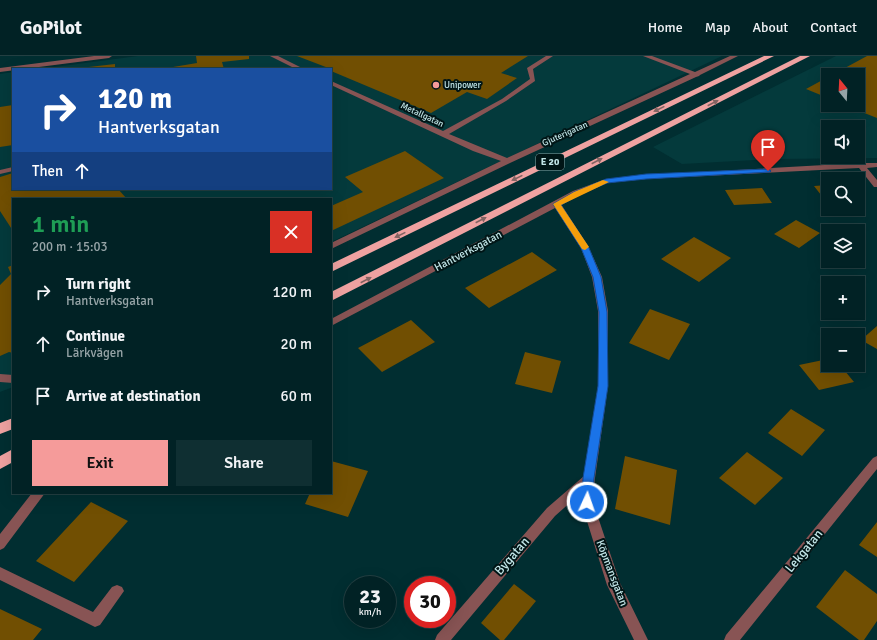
<!DOCTYPE html>
<meta charset="utf-8">
<style>
body{margin:0;font-family:Signika,sans-serif;background:#0f2f32;color:#f1f3f6;height:100vh;display:flex;flex-direction:column;font-size:15px;white-space:nowrap}
*{box-sizing:border-box;margin:0}
p{font-size:13px;color:#96a4a7}
.icon{flex:none;width:22px;height:22px;fill:none;stroke:currentColor;stroke-width:2;stroke-linecap:round;stroke-linejoin:round}
.map{position:relative;flex:1;overflow:hidden}
.sheet{position:absolute;left:12px;top:142px;width:320px;height:296px;display:flex;flex-direction:column;background:#012225;border-radius:0px;box-shadow:0 4px 16px #0002,0 0 0 1px #233f42}
.sheet>*{flex:none}
.hud{position:absolute;left:12px;top:12px;width:320px;height:122px;border-radius:0px;box-shadow:0 4px 16px #0002,0 0 0 1px #233f42;background:#1a4fa0;color:#fff;overflow:hidden}
.needle{width:26px;rotate:342deg}
.tools{position:absolute;left:821px;top:12px;display:grid;gap:8px}
.tools a{display:grid;place-items:center;width:44px;height:44px;border-radius:0px;background:#012225;box-shadow:0 4px 16px #0002,0 0 0 1px #233f42;font-size:20px}
.speed{position:absolute;left:344px;top:520px;display:flex;gap:8px;font-size:20px;font-weight:700;text-align:center}
.speed>*{display:grid;place-content:center;width:52px;height:52px;border-radius:50%;background:#012225;box-shadow:0 4px 16px #0002,0 0 0 1px #233f42;line-height:1}
.speed small{font-size:10px;font-weight:400}
.speed .limit{border:6px solid #d22;background:#fff;color:#111}
.pin{position:absolute;display:grid;place-items:center;width:34px;height:34px;color:#fff;margin:-41px -17px;border-radius:50% 50% 50% 0;rotate:-45deg;box-shadow:0 0 4px #0007}
.pin .icon{rotate:45deg}
.me{position:absolute;width:44px;margin:-22px;rotate:3deg;stroke-linejoin:round;filter:drop-shadow(0 0 3px #0008)}
.turn{display:flex;align-items:center;gap:14px;height:84px;padding:0 20px;font-size:18px}
.turn .icon{width:52px;height:52px;stroke-width:2.5}
.turn b{display:block;font-size:28px;line-height:34px}
.then{display:flex;align-items:center;height:38px;padding:0 20px;background:#0003;gap:8px;font-size:15px}
.round{display:grid;place-items:center;flex:none;width:42px;height:42px;border-radius:0px;background:#0f2f32}
.head{display:flex;align-items:center;justify-content:space-between;height:68px;padding:0 20px}
h1{font-size:24px;font-weight:600;line-height:30px;color:#1e9e55}
.button{display:flex;gap:8px;margin-top:auto;padding:8px 20px}
.button a{flex:1;height:46px;border-radius:0px;background:#f59b9a;color:#111;font-size:16px;font-weight:600;line-height:46px;text-align:center}
.button a+a{background:#0f2f32;color:#f1f3f6}
ul{padding:0;list-style:none}
li{display:flex;align-items:center;gap:12px;height:52px;padding:0 20px}
li div{flex:1}
li b{display:block;font-size:15px}
li em{font-style:normal}
header{display:flex;align-items:center;gap:24px;box-sizing:border-box;height:56px;padding:0 20px;background:#012225;border-bottom:1px solid #233f42}
header strong{font-size:19px}
nav{display:flex;gap:22px;margin-inline-start:auto;font-size:14px}
.map>svg:first-child{display:block}
.built{fill:#043a3c;fill-rule:evenodd}
.building{fill:#714f02}
.lines{fill:none;stroke-linecap:round;stroke-linejoin:round}
.minor{fill:#885454;fill-rule:evenodd}
.highway{fill:#efa2a1;fill-rule:evenodd}
.oneway{fill:#836362}
.route{fill:#1a73e8;stroke:#114b97}
.slow{fill:#f59e0b}
.poi-dot{fill:#f59b9a;stroke:#001516;stroke-width:1.5}
.labels{text-anchor:middle;dominant-baseline:central;stroke-width:4;stroke-linejoin:round;paint-order:stroke}
.far-poi-label{font-size:9px;fill:#c2e6e8;stroke:#001516;text-anchor:start}
.far-street-label{font-size:9px;fill:#c2e6e8;stroke:#001516}
.shield{fill:#001516;stroke:#88a7a9;stroke-width:1}
.shield-label{font-size:10px;font-weight:bold;fill:#c2e6e8}
.street-label{font-size:11px;fill:#c2e6e8;stroke:#001516}
.near-street-label{font-size:13px;fill:#c2e6e8;stroke:#001516}
</style>
<header>
<strong>GoPilot</strong>
<nav><a>Home</a><a>Map</a><a>About</a><a>Contact</a></nav>
</header>
<div class="map">
<svg width="877" height="584" viewBox="0 0 877 584">
<rect width="100%" height="100%" fill="#012e31"/>
<path class="built" d="M138,0H722L331,186V143H13V331L0,336V18L13,16V133H331V13H39Z
M836,0H877V102L774,103L682,108L653,91ZM828,19H858V49H828ZM828,71H858V101H828Z"/>
<path class="building" d="M196,0H249V3L222,6L224,13H161L197,7Z
M297,0H528L501,17L517,22L487,43L467,36L431,57L331,15V13Z
M867,0H877V62L844,49H858V19H832Z
M115,8V13H80V12Z
M828,21V42L806,33Z
M13,49V89L0,91V51Z
M405,95L444,122L331,175V150L363,136L345,121Z
M13,117V133H118L127,143H13V175L0,155V121Z
M828,129V148L814,130Z
M762,132L772,147L734,149L725,134Z
M796,164L820,177L799,192L774,178Z
M694,181L731,202L699,226L661,203Z
M532,196L557,214L489,252L465,232Z
M13,209V297L9,296L0,300V229L11,218L8,211Z
M650,253L690,268L669,304L629,287Z
M411,264L435,286L382,316L358,292Z
M877,270V293L861,284Z
M525,296L561,305L552,337L515,328Z
M828,303V309H840L854,326L819,334L799,309Z
M791,353L825,374L802,400L768,377Z
M747,396L783,422L755,449L719,422Z
M625,400L677,414L670,469L615,453Z
M331,405L368,415L348,461L305,448L310,437H331Z
M91,446L128,465L74,526L36,505Z
M877,466V501L859,489Z
M845,514L877,538V565L864,584H859L816,551Z
M514,528L536,545L504,584H500L481,567Z
M0,553L42,573L33,584H0Z"/>
<g class="lines">
<path class="minor" d="M94,0H112L109,2L0,16V12Z
M270,0H278L304,13H296Z
M546,0H553L533,13L535,25L506,45L449,78L507,102L690,18L643,0H652L695,16L730,0H738L700,19L699,20L696,21L510,107L331,193V187L501,105L473,95L331,29V25L443,75L502,43L530,23L527,12Z
M860,107H877V111L867,112L877,124V131H874L859,112L646,123L607,127L579,139L561,148L589,192L602,221L608,255V330L595,422L593,446L620,527L648,584H634L607,529L581,446L582,436L555,460L451,584H435L437,579L547,452L584,420L598,330V255L592,221L581,192L555,152L331,270V263L573,135L606,123L646,119Z
M13,111V115L0,118V114Z
M0,318L13,319V327L0,326Z
M877,400V413L740,584H724L726,579L873,402Z
M32,437H45L4,492L0,494V478Z
M0,511L93,556L112,531L117,529L122,531L124,535L100,569L95,571L0,524Z"/>
<path class="highway" d="M764,0H774L331,216V208Z
M800,0H810L331,245V236Z
M13,362V373L0,378V367Z
M13,393V406L0,413V400Z"/>
</g>
<defs><path id="oneway-solid" d="M-6-.8H1V-3.2L6.5 0L1 3.2V.8H-6Z"/></defs>
<g class="oneway">
<use href="#oneway-solid" transform="translate(713 47) rotate(-27)"/>
<use href="#oneway-solid" transform="translate(659 53) rotate(154)"/>
<use href="#oneway-solid" transform="translate(597 105) rotate(-27)"/>
<use href="#oneway-solid" transform="translate(517 122) rotate(154)"/>
<use href="#oneway-solid" transform="translate(481 164) rotate(-27)"/>
<use href="#oneway-solid" transform="translate(400 179) rotate(154)"/>
<use href="#oneway-solid" transform="translate(366 224) rotate(-27)"/>
</g>
<path class="route" d="M768,113L771,115L770,116L646,123L607,127L579,139L561,149L589,192L601,221L607,256L608,330L594,422L593,446L591,449L587,451L584,449L582,446L583,422L598,330L599,256L593,221L581,192L553,148L574,136L606,123L646,118Z"/>
<path class="slow" d="M603,124L609,126L561,149L589,191L585,194L582,193L553,148L574,136Z"/>
<circle class="poi-dot" cx="436" cy="29" r="4"/>
<g class="labels">
<g class="far-poi-label">
<text x="444" y="29">Unipower</text>
</g>
<g class="far-street-label">
<text transform="translate(422 59) rotate(25)">Metallgatan</text>
<text transform="translate(565 78) rotate(-24)">Gjuterigatan</text>
</g>
<rect class="shield" x="536" y="98" width="28" height="16" rx="3"/>
<g class="shield-label">
<text x="550" y="106">E 20</text>
</g>
<g class="street-label">
<text transform="translate(468 195) rotate(-28)">Hantverksgatan</text>
<text transform="translate(612 517) rotate(69)">Köpmansgatan</text>
</g>
<g class="near-street-label">
<text transform="translate(804 495) rotate(-51)">Lekgatan</text>
<text transform="translate(512 500) rotate(-49)">Bygatan</text>
</g>
</g>
</svg>
<div class="tools">
<a><svg class="needle" viewBox="-14 -14 28 28"><path d="M0-13l5 13h-10z" fill="#e53935"/><path d="M0 13l5-13h-10z" fill="#96a4a7"/></svg></a>
<a><svg class="icon" aria-label="sound" viewBox="0 0 24 24"><path d="M4 9h4l5-4v14l-5-4H4zM17 9q2 3 0 6"/></svg></a>
<a><svg class="icon" aria-label="search" viewBox="0 0 24 24"><circle cx="10" cy="10" r="6"/><path d="M15 15l6 6"/></svg></a>
<a><svg class="icon" aria-label="layers" viewBox="0 0 24 24"><path d="M12 4l9 5-9 5-9-5zM3 14l9 5 9-5"/></svg></a>
<a>+</a>
<a>−</a>
</div>
<div class="speed"><div>23<small>km/h</small></div><div class="limit">30</div></div>
<div class="pin" style="left:768px;top:115px;background:#d93025"><svg class="icon" aria-label="arrive" viewBox="0 0 24 24"><path d="M6 21V4h12l-3 4 3 4H6"/></svg></div>
<svg class="me" style="left:587px;top:446px" viewBox="-20 -20 40 40"><circle r="17" fill="#1a73e8" stroke="#fff" stroke-width="3"/><path d="M0-11L8 9 0 5-8 9z" fill="#fff"/></svg>
<div class="hud">
<div class="turn"><svg class="icon" aria-label="right" viewBox="0 0 24 24"><path d="M7 20v-9h11M14 6l5 5-5 5"/></svg><div><b>120 m</b>Hantverksgatan</div></div>
<div class="then">Then<svg class="icon" aria-label="ahead" viewBox="0 0 24 24"><path d="M12 20V5M6 11l6-6 6 6"/></svg></div>
</div>
<section class="sheet">
<div class="head"><div><h1>1 min</h1><p>200 m · 15:03</p></div><a class="round" style="background:#d93025;color:#fff"><svg class="icon" aria-label="close" viewBox="0 0 24 24"><path d="M6 6l12 12M18 6L6 18"/></svg></a></div>
<ul>
<li><svg class="icon" aria-label="right" viewBox="0 0 24 24"><path d="M7 20v-9h11M14 6l5 5-5 5"/></svg><div><b>Turn right</b><p>Hantverksgatan</p></div><em>120 m</em></li>
<li><svg class="icon" aria-label="ahead" viewBox="0 0 24 24"><path d="M12 20V5M6 11l6-6 6 6"/></svg><div><b>Continue</b><p>Lärkvägen</p></div><em>20 m</em></li>
<li><svg class="icon" aria-label="arrive" viewBox="0 0 24 24"><path d="M6 21V4h12l-3 4 3 4H6"/></svg><div><b>Arrive at destination</b></div><em>60 m</em></li>
</ul>
<div class="button"><a>Exit</a><a>Share</a></div>
</section>
</div>
